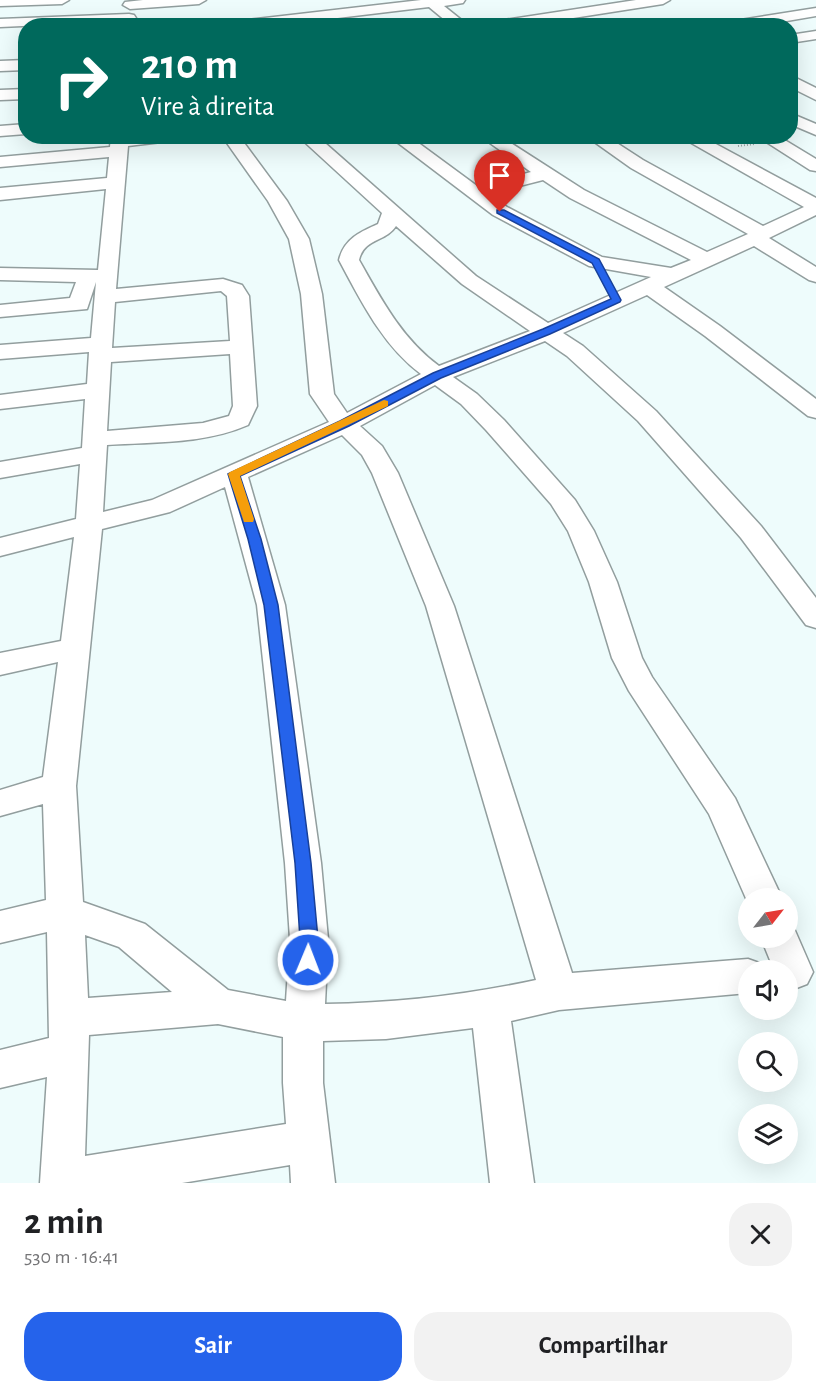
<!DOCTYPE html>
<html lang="pt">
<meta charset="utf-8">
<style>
body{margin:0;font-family:"Alegreya Sans",sans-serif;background:#f2f2f2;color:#202124;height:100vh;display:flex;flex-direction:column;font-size:22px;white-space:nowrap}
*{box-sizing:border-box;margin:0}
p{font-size:20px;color:#757577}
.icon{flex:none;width:33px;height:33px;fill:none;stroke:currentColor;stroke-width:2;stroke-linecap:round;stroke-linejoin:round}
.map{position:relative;height:1183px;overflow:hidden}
.panel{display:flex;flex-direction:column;background:#fff;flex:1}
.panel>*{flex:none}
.hud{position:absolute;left:18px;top:18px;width:780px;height:126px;border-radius:24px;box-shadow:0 6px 24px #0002;background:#00695c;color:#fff;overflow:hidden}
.needle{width:39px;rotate:59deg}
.fabs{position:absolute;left:738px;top:888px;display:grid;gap:12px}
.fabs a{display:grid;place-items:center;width:60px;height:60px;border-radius:50%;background:#fff;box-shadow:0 6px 24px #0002;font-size:30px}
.pin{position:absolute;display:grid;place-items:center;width:51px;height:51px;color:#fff;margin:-62px -26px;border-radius:50% 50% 50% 0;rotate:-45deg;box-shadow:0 0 6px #0007}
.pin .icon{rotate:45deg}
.me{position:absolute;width:66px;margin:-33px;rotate:1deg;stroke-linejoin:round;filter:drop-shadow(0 0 4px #0008)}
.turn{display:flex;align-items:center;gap:21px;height:126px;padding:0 24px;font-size:27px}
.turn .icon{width:78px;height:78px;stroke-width:2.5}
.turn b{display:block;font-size:42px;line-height:51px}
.round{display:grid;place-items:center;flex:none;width:63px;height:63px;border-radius:24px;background:#f2f2f2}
.headline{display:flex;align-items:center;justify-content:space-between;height:102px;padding:0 24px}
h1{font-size:36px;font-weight:700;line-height:45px}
.primary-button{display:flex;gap:12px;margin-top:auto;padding:12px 24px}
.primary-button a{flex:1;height:69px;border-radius:24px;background:#2563eb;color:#fff;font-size:24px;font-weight:700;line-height:69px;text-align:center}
.primary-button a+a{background:#f2f2f2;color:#202124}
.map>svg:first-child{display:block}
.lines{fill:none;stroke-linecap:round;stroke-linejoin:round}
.minor-casing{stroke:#929e9e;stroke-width:3}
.path{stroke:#9da7a7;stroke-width:2;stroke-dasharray:1 2;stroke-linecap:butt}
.minor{fill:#fff;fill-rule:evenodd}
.route{fill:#2563eb;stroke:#184099;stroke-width:1.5}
.slow{fill:#f59e0b}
</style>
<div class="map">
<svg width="816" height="1183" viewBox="0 0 816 1183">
<rect width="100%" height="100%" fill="#eefcfc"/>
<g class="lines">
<g class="minor-casing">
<path id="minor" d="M0,0H69L62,4L0,6Z
M143,0H206L199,4L130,9L123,5L125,2Z
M421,0H465L463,3L444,6L469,26H452L429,7L271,26H223L230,22Z
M636,0H670L663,4L522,26H484L491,22Z
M816,8V16L758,26H721L728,22Z
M129,14L134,15L136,18L134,21L0,27V19Z
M816,31V39L790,43V35Z
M26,60V70L0,71V61Z
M790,75L816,88V100L790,87Z
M26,89V99L0,100V90Z
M790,113L816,124V135L790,124Z
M26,124V134L0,136V126Z
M111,136H178L170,141L128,146L116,289L223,279L242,285L249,296L257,406L248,425C205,444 153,442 107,445L103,512L152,500L329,422L310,394L301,294L289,239L268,201L222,136H239L287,201L309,239L322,294L334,394L347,413L421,374C383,346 361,301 339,260C344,239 360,232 378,224L382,213L298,136H317L476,276L548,323L651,277L589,266L493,215L389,136H409L477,186L531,172L480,136H500L584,190L707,252L748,234L631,168L586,136H606L643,160L763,226L804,207L679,136H701L816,198V215L769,238L816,267V282L809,280L754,246L664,287L720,326L816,399V418L808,416L705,336L647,295L563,333L583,346L656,411L761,526L816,598V628L806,625L741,538L638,421L567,356L545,341L453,377L477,394L504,420L575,500L594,531L617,582L642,658L652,677L735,798L782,898H748V903L709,814L629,691L612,658L589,582L568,531L551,504L486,430L461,404L435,385L360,426L382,446L398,473L454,606L572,973L748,959L762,964L765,970H748V993L559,1010L511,1021L534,1183H490L473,1028L386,1039L323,1041V1083L335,1183H291L290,1165L182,1183H40L47,1077L0,1088V1050L49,1038L47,932L0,943V911L46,900L43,804L0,816V790L43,777L58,662L0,675V653L61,641L74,537L0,556V538L76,519L80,464L0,478V462L82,448L85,399L0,409V395L87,384L89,352L0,359V345L91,338L96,282L87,309L0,317V305L70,298L76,282L0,280V268L98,270L106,189L0,200V188L107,178L109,157L0,167V157L110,147ZM543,180L570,198L691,260L671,268L602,257L507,207L488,194ZM396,226L462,284L530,331L439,366C402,339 381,299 359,260C364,238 386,242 396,226ZM221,291L227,296L230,341L112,348L115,302ZM230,354L233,406L229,416L203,423L107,431L111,362ZM342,435L362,455L372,473L426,606L536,980C466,995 396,1003 325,1004L328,939L321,863L285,605L248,477ZM225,487L257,605L285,863L290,939L286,1001L228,990L145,924L83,902L76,786L102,529L170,512ZM85,935L119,947L172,992L88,998ZM218,1024L283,1037V1083L286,1124L85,1156L89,1035Z
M757,136H778L816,159V171L810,170Z
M788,924L793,926L813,972L807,984L794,989L788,987V970H774L761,938H788Z"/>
</g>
<path class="path" d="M738,146L754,144"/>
<use href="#minor" class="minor"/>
</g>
<path class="route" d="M497,210H504L599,259L621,300L620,302L550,334L441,378L349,426L240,476L261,539L278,605L311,863L318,939L317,960L315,965L308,968L302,965L299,960L300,939L295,863L264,605L248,539L228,474L340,421L433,373L543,329L611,299L592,263L497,213Z"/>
<path class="slow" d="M384,400L388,401V406L240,476L254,519L253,522H244L228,474L230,472Z"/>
</svg>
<div class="fabs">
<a><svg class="needle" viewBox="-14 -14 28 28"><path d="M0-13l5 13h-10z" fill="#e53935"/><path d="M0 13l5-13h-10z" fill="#757577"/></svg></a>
<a><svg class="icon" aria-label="sound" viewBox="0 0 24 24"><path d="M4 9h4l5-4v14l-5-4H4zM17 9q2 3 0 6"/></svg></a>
<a><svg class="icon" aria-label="search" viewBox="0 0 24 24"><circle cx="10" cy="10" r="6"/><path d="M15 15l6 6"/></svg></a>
<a><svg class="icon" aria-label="layers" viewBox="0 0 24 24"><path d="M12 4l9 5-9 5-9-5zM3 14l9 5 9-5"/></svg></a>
</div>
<div class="pin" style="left:500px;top:212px;background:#d93025"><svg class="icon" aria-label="arrive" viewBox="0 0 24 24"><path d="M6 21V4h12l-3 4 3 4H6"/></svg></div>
<svg class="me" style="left:308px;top:960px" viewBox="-20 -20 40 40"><circle r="17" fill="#2563eb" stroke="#fff" stroke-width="3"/><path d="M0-11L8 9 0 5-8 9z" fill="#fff"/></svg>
<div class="hud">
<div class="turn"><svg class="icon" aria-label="right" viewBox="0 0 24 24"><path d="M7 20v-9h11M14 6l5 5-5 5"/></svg><div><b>210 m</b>Vire à direita</div></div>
</div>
</div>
<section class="panel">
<div class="headline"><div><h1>2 min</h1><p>530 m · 16:41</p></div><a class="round"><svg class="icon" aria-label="close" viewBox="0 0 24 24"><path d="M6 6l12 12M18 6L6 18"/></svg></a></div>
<div class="primary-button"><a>Sair</a><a>Compartilhar</a></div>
</section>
